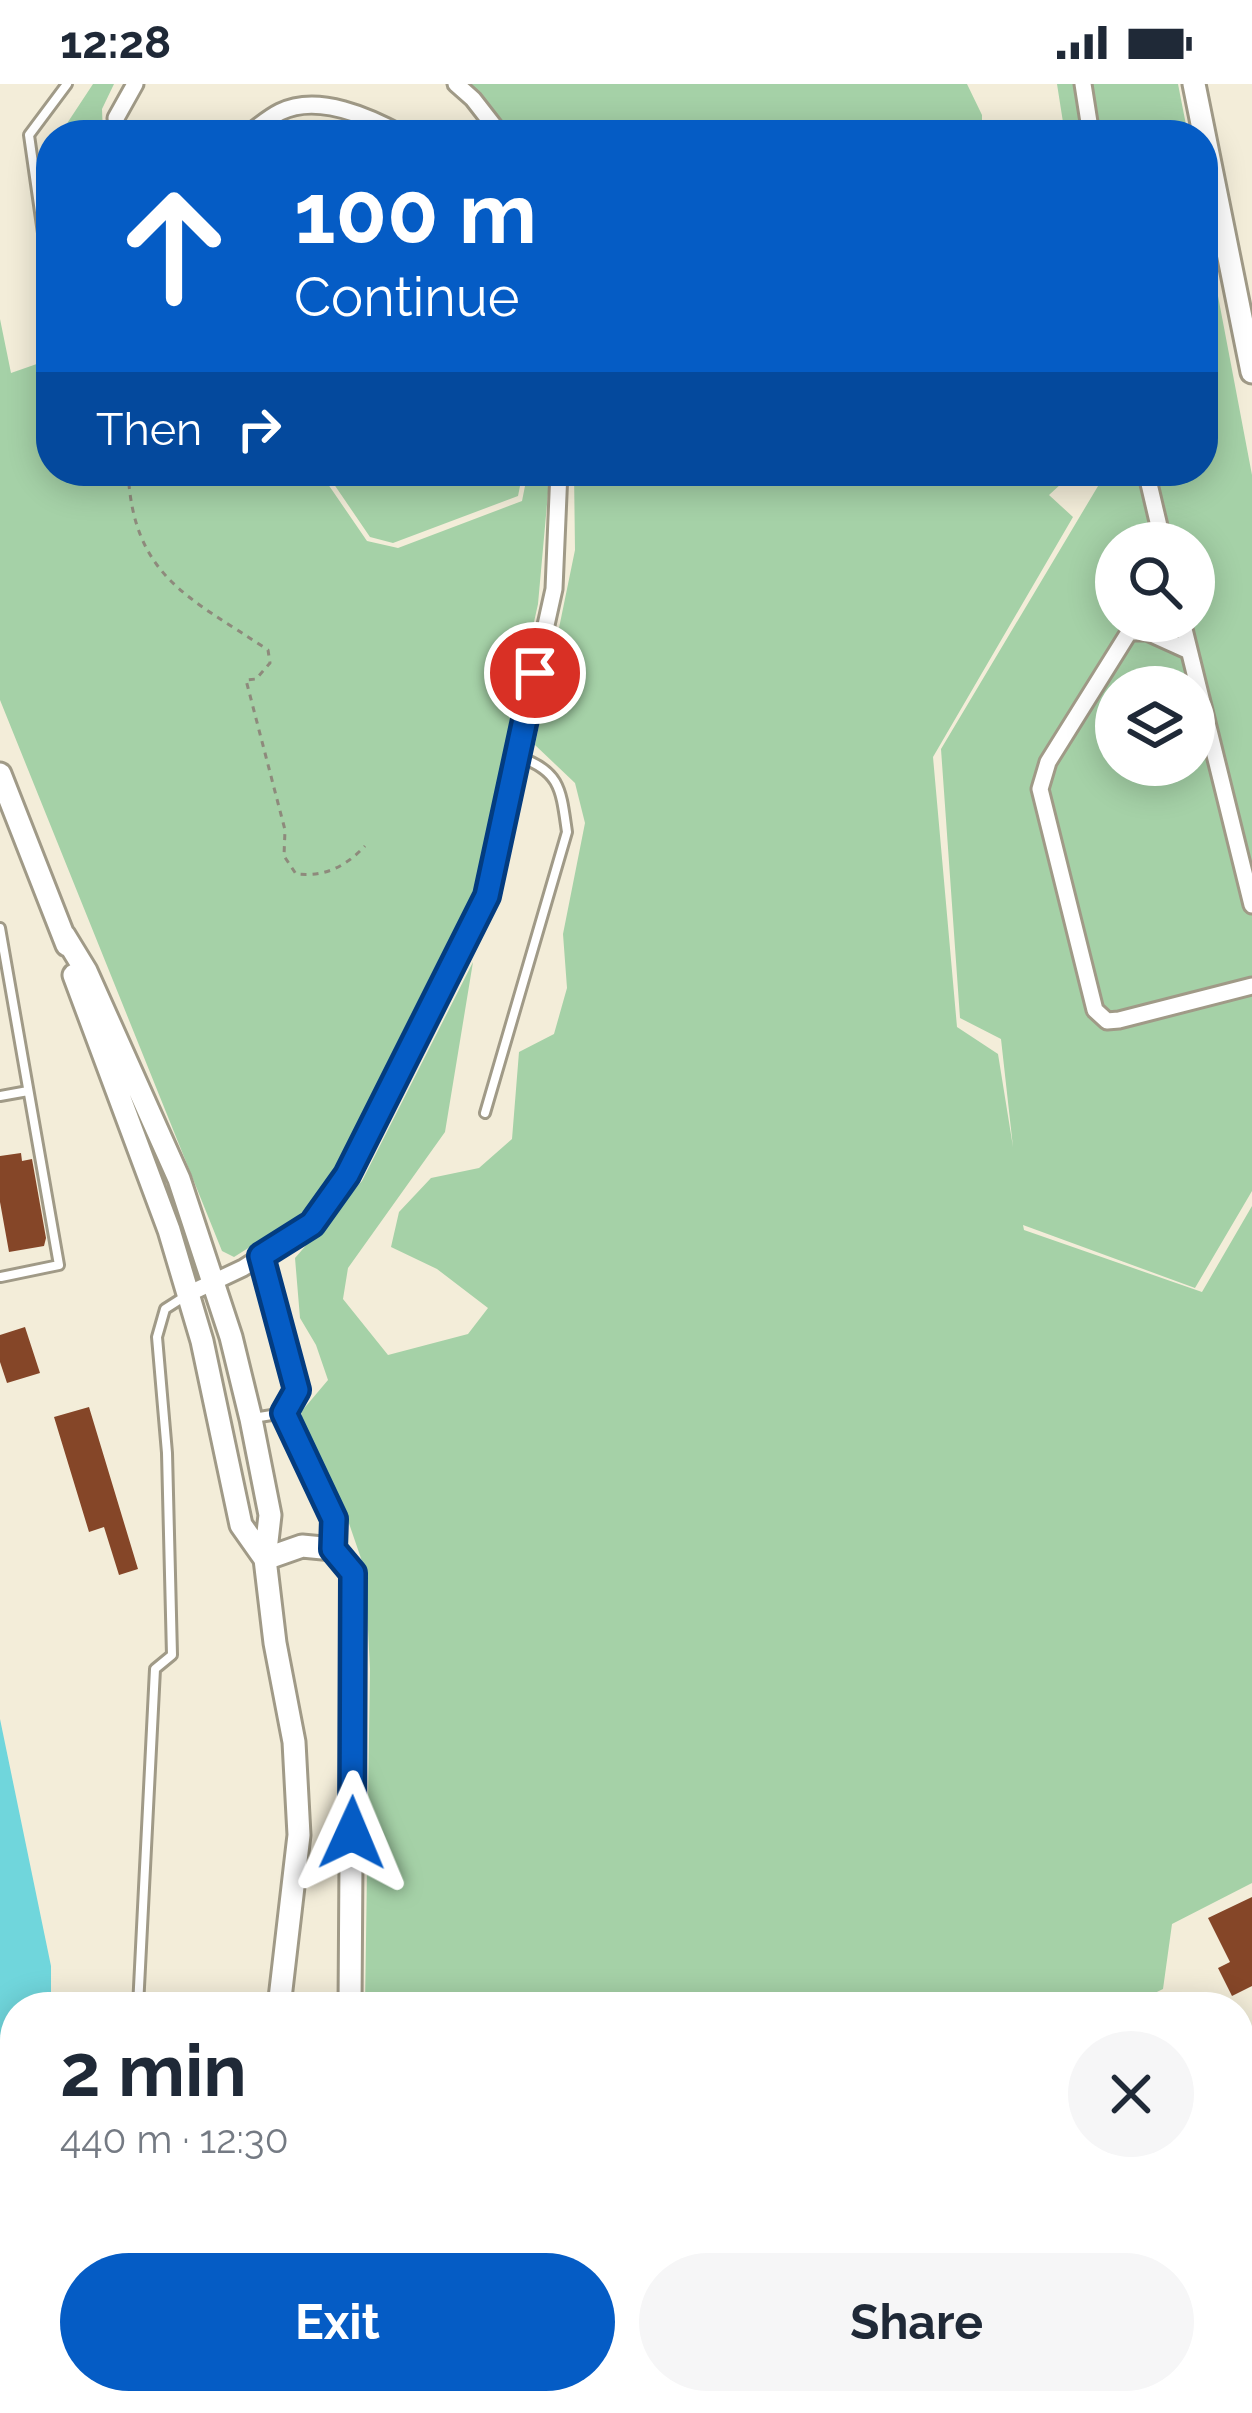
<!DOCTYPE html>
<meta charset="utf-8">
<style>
body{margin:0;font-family:Raleway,sans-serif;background:#f6f6f7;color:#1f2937;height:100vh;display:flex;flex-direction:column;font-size:45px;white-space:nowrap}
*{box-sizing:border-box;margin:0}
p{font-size:39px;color:#747a83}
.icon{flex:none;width:66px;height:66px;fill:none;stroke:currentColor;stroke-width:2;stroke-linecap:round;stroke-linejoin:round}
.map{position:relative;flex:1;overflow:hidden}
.panel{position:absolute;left:0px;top:1908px;width:1254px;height:423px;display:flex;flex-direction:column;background:#fff;border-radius:48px 48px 0 0;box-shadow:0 6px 30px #0003}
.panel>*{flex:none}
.guide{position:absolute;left:36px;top:36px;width:1182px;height:366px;border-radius:48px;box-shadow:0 6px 30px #0003;background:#055cc5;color:#fff;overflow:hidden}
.tools{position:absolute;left:1095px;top:438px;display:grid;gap:24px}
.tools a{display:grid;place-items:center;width:120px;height:120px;border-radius:50%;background:#fff;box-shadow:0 6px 30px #0003;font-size:60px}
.pin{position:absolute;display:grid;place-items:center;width:102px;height:102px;color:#fff;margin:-51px;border:6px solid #fff;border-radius:50%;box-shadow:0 3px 12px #0007}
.me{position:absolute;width:132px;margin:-66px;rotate:1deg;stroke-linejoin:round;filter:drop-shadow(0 0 9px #0008)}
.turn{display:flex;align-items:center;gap:42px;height:252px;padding:0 60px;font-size:54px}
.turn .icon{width:156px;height:156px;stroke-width:2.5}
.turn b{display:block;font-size:84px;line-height:102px}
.then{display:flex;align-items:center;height:114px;padding:0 60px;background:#0003;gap:24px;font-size:45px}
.round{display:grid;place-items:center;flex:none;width:126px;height:126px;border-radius:63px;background:#f6f6f7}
.head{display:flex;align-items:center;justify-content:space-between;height:204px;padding:0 60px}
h1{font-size:72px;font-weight:700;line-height:90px}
.primary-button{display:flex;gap:24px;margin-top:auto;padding:24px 60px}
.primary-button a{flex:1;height:138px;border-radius:72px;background:#055cc5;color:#fff;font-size:48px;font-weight:700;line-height:138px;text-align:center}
.primary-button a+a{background:#f6f6f7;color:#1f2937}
.status{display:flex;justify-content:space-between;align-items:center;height:84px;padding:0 60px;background:#fff;direction:ltr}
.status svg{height:33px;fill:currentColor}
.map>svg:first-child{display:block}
.green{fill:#a5d1a7;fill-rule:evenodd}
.water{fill:#70d6dc}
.building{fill:#854628}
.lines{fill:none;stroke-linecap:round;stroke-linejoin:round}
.lane-casing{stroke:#a09a87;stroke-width:14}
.street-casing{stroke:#a09a87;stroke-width:21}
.secondary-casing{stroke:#a09a87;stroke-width:27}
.path{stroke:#8e8a7c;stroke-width:3;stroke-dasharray:6 6;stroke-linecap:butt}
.lane{stroke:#fff;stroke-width:8}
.street{stroke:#fff;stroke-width:15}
.secondary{stroke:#fff;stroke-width:21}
.route-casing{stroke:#033c80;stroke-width:30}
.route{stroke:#055cc5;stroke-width:21}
</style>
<div class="status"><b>12:28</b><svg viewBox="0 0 49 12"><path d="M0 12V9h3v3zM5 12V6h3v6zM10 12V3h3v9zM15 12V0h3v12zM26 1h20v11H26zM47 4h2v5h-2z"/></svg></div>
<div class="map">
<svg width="1252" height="2329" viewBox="0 0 1252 2329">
<rect width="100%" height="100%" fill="#f3edd9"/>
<path class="green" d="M93,0H114L102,25L103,51H65L64,44Z
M471,0H967L982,31V51H513Z
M1057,0H1178L1188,51H1065Z
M345,36L374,51H260L272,42Z
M1203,133L1252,391V1107L1195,1204L1023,1141L1024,1146L1202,1208L1252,1122V1799L1172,1840L1163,1905L1126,1923H365L370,1585L365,1486L343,1422L306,1353L301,1328L328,1296L316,1261L300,1234L295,1174L362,1097L473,878L445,1048L348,1184L343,1215L388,1271L468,1250L488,1224L437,1185L391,1163L399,1128L431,1094L479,1084L512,1055L519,968L554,950L567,904L563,850L585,739L575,699L535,661L575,466L574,387H1075L1049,411L1073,433L933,673L957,943L998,970L1013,1063L1001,955L960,934L941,665L1107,387H1203ZM1116,459H1194V537H1116ZM1116,603H1194V681H1116Z
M0,235L11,289L51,275V387H319L367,457L398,464L522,417L528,387H550L538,520L475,804L352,1061L321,1110L295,1135L234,1173L222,1167L0,616Z
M325,387H523L518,412L393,459L370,453Z
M606,2316H743C699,2329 651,2328 606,2316Z"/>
<path class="water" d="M0,1635L51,1882V1923H15V2316H26L22,2329H0Z"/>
<path class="building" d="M21,1069L22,1077L32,1075L46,1154L44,1162L9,1168L0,1118V1072Z
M25,1243L40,1289L7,1299L0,1278V1251Z
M89,1323L138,1485L119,1491L104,1443L89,1448L54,1333Z
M1252,1813V1902L1232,1912L1218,1884L1230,1878L1208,1834Z"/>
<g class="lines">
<g class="lane-casing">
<path id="lane" d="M51,205L29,51L67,0
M0,844L59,1181L1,1193
M0,1012L28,1007
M485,1029L567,748C561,707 561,687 519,673
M261,1172L297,1307L284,1329
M253,1334L284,1329L334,1435L333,1464
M138,1923L155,1585L172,1571L167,1369L157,1253L165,1225L187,1211
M231,2329L235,2316"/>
</g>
<g class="street-casing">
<path id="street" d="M456,0L473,15L501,51
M1083,0L1091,51
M118,51L116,34L135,0
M247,51C258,43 268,34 280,28C318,9 370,33 403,51
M1146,387L1163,459
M1136,537L1048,678L1040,705L1095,926L1107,937L1119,936L1252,902
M1182,537L1252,821
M1129,548H1147L1189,567
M188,1210L243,1184L312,1140L347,1091L486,812L554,505L559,387"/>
</g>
<g class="secondary-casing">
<path id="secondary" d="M1194,0L1252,288
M0,690L67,861
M64,851L86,887L179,1095L231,1253L251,1335L270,1431L265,1475L275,1559L294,1658L299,1751L279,1923
M74,891L169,1146L202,1257L241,1441L265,1475
M265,1475L302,1462L333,1465L353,1489L350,1923
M1239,1988L1252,1987
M254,2316L255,2329
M525,2316L561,2329
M768,2329L798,2316"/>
</g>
<path class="path" d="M128,387C133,493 189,513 268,566L270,579L256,595L246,596L285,746L284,772L296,790C325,793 345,783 365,762"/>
<use href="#lane" class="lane"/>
<use href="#street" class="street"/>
<use href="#secondary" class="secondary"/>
</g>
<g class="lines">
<g class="route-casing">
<path id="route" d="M352,1749L353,1489L333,1465L334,1435L284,1329L297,1306L261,1172L312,1140L347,1091L487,812L535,589"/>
</g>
<use href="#route" class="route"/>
</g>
</svg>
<div class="tools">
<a><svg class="icon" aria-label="search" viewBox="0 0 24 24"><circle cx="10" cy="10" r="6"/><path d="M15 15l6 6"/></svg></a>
<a><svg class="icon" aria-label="layers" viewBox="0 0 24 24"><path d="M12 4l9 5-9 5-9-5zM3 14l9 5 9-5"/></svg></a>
</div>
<div class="pin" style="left:535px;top:589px;background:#d93025"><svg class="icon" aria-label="arrive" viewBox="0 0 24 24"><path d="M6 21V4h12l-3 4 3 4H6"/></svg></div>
<svg class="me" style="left:352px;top:1749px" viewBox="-20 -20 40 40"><path d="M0-17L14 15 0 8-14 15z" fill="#055cc5" stroke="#fff" stroke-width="4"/></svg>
<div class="guide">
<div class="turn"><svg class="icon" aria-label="ahead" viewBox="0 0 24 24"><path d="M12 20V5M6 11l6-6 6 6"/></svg><div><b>100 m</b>Continue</div></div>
<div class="then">Then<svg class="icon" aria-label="right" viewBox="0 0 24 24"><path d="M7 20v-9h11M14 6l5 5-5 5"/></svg></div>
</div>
<section class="panel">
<div class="head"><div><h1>2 min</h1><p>440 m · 12:30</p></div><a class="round"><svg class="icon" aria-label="close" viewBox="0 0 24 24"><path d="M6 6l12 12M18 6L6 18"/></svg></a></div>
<div class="primary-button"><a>Exit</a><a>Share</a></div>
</section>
</div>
